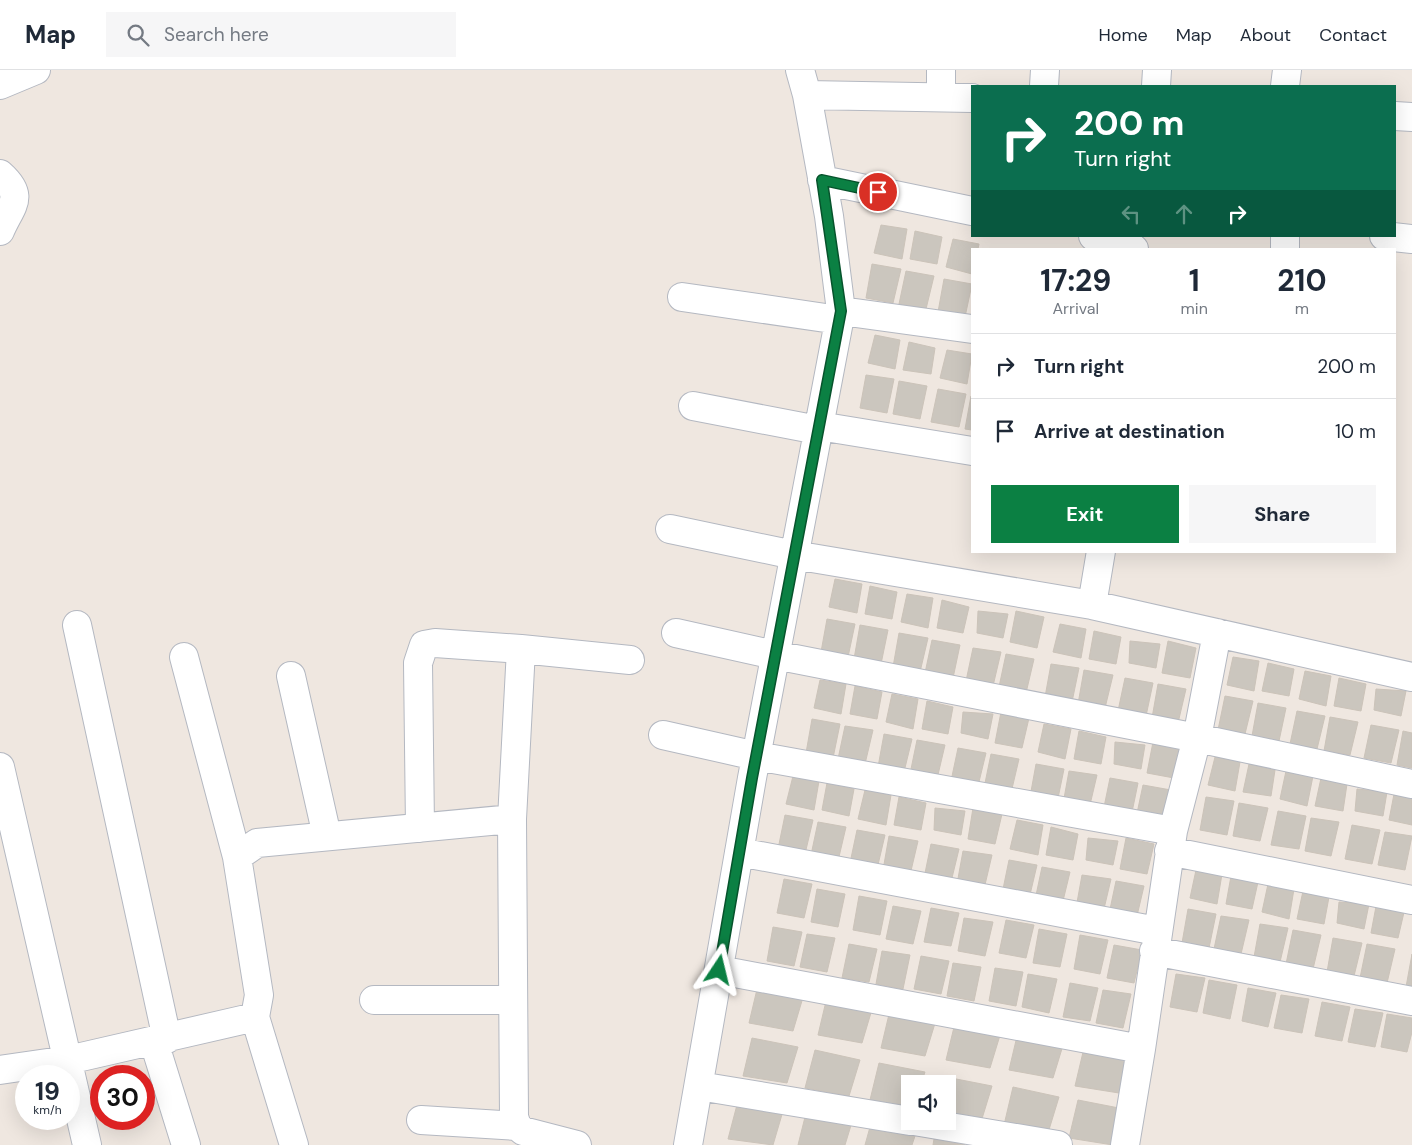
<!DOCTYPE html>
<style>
body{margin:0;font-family:"DM Sans",sans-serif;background:#f6f6f7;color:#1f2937;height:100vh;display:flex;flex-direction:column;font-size:19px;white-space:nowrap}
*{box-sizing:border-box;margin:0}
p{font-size:16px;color:#747a83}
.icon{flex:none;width:28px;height:28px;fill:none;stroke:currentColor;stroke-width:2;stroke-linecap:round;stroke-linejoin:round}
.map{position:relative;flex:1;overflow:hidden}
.drawer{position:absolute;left:971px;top:178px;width:425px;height:305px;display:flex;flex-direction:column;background:#fff;border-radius:0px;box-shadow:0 5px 20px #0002}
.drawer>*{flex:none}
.guide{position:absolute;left:971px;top:15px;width:425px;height:152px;border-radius:0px;box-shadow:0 5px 20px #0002;background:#0b6e4f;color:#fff;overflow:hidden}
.tools{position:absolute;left:901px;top:1005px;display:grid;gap:10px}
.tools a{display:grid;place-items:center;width:55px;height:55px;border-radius:0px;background:#fff;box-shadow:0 5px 20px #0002;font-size:25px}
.speed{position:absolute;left:15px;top:995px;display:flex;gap:10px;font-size:25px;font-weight:700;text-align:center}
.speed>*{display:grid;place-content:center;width:65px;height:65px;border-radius:50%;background:#fff;box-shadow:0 5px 20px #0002;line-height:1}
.speed small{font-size:12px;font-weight:400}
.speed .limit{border:8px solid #d22;background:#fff;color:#111}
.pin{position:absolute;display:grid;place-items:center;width:42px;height:42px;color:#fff;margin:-21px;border:2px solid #fff;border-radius:50%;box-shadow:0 1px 5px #0007}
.me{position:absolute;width:55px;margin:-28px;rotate:10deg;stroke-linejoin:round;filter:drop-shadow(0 0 4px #0008)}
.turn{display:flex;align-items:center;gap:18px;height:105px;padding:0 20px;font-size:22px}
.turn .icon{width:65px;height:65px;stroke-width:2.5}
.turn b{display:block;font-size:35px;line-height:42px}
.lanes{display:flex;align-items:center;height:48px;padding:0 20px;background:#0003;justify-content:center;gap:25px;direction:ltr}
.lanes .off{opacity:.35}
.eta{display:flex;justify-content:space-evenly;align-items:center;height:85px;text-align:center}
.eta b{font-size:30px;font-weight:700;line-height:35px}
.button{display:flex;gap:10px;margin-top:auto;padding:10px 20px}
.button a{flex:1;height:58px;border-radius:0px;background:#0b8043;color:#fff;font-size:20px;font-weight:700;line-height:58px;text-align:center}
.button a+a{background:#f6f6f7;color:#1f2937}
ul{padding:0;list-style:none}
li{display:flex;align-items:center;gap:15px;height:65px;padding:0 20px;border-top:1px solid #e0e1e3}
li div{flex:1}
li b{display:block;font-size:19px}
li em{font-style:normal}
header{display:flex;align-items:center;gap:30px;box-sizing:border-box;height:70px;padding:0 25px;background:#fff;border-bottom:1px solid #e0e1e3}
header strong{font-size:24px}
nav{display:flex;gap:28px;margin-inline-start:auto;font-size:18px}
.search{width:350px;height:45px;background:#f6f6f7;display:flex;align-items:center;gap:12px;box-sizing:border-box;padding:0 18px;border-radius:0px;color:#747a83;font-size:19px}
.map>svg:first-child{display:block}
.building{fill:#cbc6be;stroke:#cbc3b9}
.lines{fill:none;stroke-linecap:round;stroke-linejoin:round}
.minor-casing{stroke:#b4b8c1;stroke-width:30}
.minor{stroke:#fff;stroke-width:28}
.route-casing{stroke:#07532c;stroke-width:12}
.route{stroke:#0b8043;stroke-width:9}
</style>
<header>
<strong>Map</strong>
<div class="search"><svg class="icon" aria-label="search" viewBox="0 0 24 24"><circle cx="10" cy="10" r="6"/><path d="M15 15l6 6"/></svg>Search here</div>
<nav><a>Home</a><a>Map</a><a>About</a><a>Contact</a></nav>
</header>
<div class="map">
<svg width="1412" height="1075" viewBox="0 0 1412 1075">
<rect width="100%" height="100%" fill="#efe7e0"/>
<path class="building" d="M881,155L907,159L902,189L874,183Z
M915,161L942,167L937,194L910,189Z
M953,169L979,174L978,179H972V204L946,197Z
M872,194L901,199L893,233L866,228Z
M906,201L934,206L926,239L899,234Z
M944,209L972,214L965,247L938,242Z
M875,265L900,270L895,299L868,293Z
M909,272L935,278L931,304L903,300Z
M947,280L972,284L967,314L940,308Z
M866,305L894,309L887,343L860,338Z
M899,311L927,316L920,349L893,344Z
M938,319L966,324L959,357L931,352Z
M971,326H972V360L965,359Z
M835,509L862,514L857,543L829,537Z
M870,516L897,522L892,549L865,544Z
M907,524L933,528L928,558L901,552Z
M942,530L969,537L963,563L937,558Z
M978,541L1008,544L1003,568L977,563Z
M1016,541L1044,547L1037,578L1010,572Z
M827,549L855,554L848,587L821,582Z
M1060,554L1086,559L1081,588L1053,582Z
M860,555L888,560L881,594L854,589Z
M1094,561L1121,567L1116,594L1089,589Z
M899,563L928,568L920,602L893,597Z
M932,570L960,575L953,608L925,603Z
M1130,571L1160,574L1156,598L1129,593Z
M1168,571L1196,578L1190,608L1162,603Z
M973,578L1001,582L993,616L966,611Z
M1006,584L1034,589L1026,623L999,617Z
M1233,587L1259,591L1254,621L1227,615Z
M1268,593L1294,599L1289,626L1262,621Z
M1051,594L1079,598L1072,632L1045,627Z
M1084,600L1113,605L1105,638L1078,634Z
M1305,601L1331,606L1326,636L1299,629Z
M1125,608L1153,613L1146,646L1118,641Z
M1339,608L1366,614L1361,641L1334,636Z
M820,610L846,614L841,644L814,638Z
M1158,614L1186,619L1178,653L1152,648Z
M855,616L882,622L877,649L850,644Z
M1376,619L1406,621L1401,646L1374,640Z
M892,624L918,629L913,659L886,652Z
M1225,626L1253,631L1245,664L1218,660Z
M927,631L953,637L948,664L922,659Z
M1258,633L1286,638L1279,671L1252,666Z
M1297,641L1325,646L1317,679L1290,674Z
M963,642L993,644L988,669L961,663Z
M1001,642L1029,648L1022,678L995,673Z
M1330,647L1358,652L1350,685L1324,681Z
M812,649L840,654L833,688L806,683Z
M1044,654L1071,659L1065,689L1038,682Z
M1371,655L1399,660L1391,693L1364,688Z
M845,656L873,660L865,694L838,689Z
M1079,661L1106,667L1101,694L1074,689Z
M1403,661L1412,663V698L1397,695Z
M884,664L912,669L904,702L878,697Z
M917,670L945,675L937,709L910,704Z
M1115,672L1145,675L1141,699L1114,694Z
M1153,672L1181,679L1174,708L1147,703Z
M958,678L986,683L978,716L951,711Z
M991,684L1019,689L1011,723L984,718Z
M1215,687L1240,692L1235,721L1208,715Z
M1036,694L1064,699L1057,733L1030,727Z
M1249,694L1275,700L1271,726L1243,722Z
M1069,701L1097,705L1089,739L1063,734Z
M1286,701L1313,706L1307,736L1280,729Z
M793,706L819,711L814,740L786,734Z
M1110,708L1138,713L1131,747L1103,742Z
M1321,708L1347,714L1343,741L1315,736Z
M827,713L854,719L849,746L822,740Z
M1143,715L1171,720L1163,753L1136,748Z
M1357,719L1387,722L1383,746L1355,741Z
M1395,719L1412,723V755L1389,750Z
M865,720L891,725L886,755L858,749Z
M899,727L926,733L921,760L894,755Z
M1206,727L1234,731L1227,765L1200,760Z
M1239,733L1268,738L1260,771L1233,766Z
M935,738L965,741L961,765L934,760Z
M973,738L1002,744L995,774L968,769Z
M1278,741L1306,746L1299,779L1271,775Z
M785,745L813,750L805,784L778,779Z
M1311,748L1339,752L1331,786L1305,781Z
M1017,750L1043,755L1038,785L1010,779Z
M818,752L846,757L838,791L811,785Z
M1352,755L1380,760L1372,794L1345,789Z
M1051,757L1078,764L1073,790L1046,785Z
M857,760L885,765L877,799L850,793Z
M1385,762L1412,766L1405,800L1378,795Z
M889,766L918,771L910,805L883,800Z
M1088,768L1118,771L1113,795L1086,790Z
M1126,768L1154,774L1147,804L1120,799Z
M931,774L959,779L951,812L924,808Z
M963,781L992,785L984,819L957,814Z
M1009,790L1037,795L1029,829L1002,824Z
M1042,797L1070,802L1062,835L1035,830Z
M1196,800L1222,804L1217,834L1190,828Z
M1082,805L1111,809L1103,843L1076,838Z
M1231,806L1258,812L1252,839L1226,834Z
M784,809L812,814L804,848L777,843Z
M1116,811L1144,816L1136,850L1109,844Z
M1268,814L1294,819L1289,849L1262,842Z
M817,819L845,824L838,857L811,852Z
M1303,821L1329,827L1324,854L1297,849Z
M859,826L887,831L880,865L853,860Z
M1377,831L1405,838L1398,868L1371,863Z
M1339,832L1369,834L1364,859L1337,853Z
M893,836L921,841L913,874L886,869Z
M931,838L959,843L951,876L924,872Z
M1188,839L1216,844L1209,878L1182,873Z
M1221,846L1249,850L1241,884L1214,879Z
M964,848L993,852L985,886L958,881Z
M1006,850L1034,855L1026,888L999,883Z
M1260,854L1288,858L1280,892L1254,887Z
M773,857L802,862L794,896L767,891Z
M1039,859L1067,864L1060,897L1033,893Z
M1293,860L1321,865L1313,899L1286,894Z
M807,864L835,868L827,902L800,897Z
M1080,865L1108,870L1100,904L1074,899Z
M1333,868L1362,873L1354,906L1327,902Z
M849,874L877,879L869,912L842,908Z
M1367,874L1395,879L1387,913L1360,908Z
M1114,875L1142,880L1134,913L1107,908Z
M882,881L910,885L903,919L876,914Z
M1412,884V919L1406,917Z
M921,886L949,891L941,924L914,919Z
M953,893L981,897L974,931L947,926Z
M995,898L1023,902L1016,936L989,931Z
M1028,904L1057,909L1049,943L1022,937Z
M1176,904L1205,908L1197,942L1170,937Z
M1209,910L1237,915L1230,949L1203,943Z
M1070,913L1098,918L1090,951L1063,947Z
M758,915L804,924L793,961L749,953Z
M1248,918L1276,923L1268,957L1242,951Z
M1103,920L1131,924L1123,958L1096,953Z
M1281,925L1309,929L1302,963L1274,958Z
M827,927L873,936L862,973L818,965Z
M1322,932L1350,937L1342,971L1315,966Z
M1355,939L1383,943L1375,977L1348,972Z
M890,940L936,950L925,986L881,978Z
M1387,944L1412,948V962L1407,982L1381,977Z
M955,953L1001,962L990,998L946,990Z
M1018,962L1064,972L1053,1008L1009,1000Z
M752,968L798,977L787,1013L743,1006Z
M1084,978L1129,987L1119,1023L1075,1016Z
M815,980L860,990L849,1026L805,1018Z
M879,993L925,1002L921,1014H910V1038L870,1030Z
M946,1007L992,1016L981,1052L948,1046V1014H945Z
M1013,1017L1059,1027L1048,1063L1004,1055Z
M1078,1030L1124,1039L1113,1075L1069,1068Z
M738,1031L783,1041L773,1075L728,1069Z
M806,1043L852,1052L845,1075H798Z
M870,1057L915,1066L912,1075H865Z
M934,1069L965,1075H933Z"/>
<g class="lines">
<g class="minor-casing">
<path id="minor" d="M0,15L36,0
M1044,16L1045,0
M1156,16L1157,0
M1285,16L1287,0
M807,25L972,28
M941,27V0
M1395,46L1412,47
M0,104C26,127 11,135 0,161
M822,110L972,141
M1093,166L1127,173L1134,179
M1384,166L1412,169
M1285,179V166
M682,227L839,250
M841,241L972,259
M693,336L818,360
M819,356L972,381
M670,459L794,485L1092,535L1101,481
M1092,535L1412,607
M77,555L167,969
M676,563L775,585L1197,668L1412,714
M184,587L237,787
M291,606L327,766
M663,665L756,686L1173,761
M0,697L87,1075
M512,749L514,1047L517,1056L523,1061L577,1075
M420,758L418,593L424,575L435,573L521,579
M1169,781L1412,830
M739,782L1157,861
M1154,881L1412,931
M719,900L1141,979L1173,761L1197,668L1217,563
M374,930H513
M255,947L294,1075
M154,972L186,1075
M0,1000L68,990L255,947L259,925L237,787L257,773L512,749L521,579L630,590
M699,1016L910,1051
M421,1050L517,1056
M914,1051L1058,1075
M688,1075L752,708L841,241L829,146L807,25L800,0
M1125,1075L1141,979"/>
</g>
<use href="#minor" class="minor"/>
</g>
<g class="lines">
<g class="route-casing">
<path id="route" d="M719,900L752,708L841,241L822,110L878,122"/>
</g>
<use href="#route" class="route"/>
</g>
</svg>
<div class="tools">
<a><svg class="icon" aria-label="sound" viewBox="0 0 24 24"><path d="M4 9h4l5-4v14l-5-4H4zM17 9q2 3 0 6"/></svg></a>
</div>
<div class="speed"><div>19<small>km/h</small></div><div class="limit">30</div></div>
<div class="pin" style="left:878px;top:122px;background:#d93025"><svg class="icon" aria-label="arrive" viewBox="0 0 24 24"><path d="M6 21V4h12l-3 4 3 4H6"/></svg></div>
<svg class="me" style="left:719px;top:900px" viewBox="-20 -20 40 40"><path d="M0-17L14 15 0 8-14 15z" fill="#0b8043" stroke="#fff" stroke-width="4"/></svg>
<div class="guide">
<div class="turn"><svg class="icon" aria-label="right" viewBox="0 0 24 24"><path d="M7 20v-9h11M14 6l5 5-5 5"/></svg><div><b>200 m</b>Turn right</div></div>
<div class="lanes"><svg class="icon off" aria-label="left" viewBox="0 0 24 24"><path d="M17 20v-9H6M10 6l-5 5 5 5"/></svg><svg class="icon off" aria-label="ahead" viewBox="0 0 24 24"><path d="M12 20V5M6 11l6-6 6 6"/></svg><svg class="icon" aria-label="right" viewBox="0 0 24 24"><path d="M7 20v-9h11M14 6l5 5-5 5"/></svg></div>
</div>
<section class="drawer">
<div class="eta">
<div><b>17:29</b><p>Arrival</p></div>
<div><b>1</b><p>min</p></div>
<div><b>210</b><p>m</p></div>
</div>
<ul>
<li><svg class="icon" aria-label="right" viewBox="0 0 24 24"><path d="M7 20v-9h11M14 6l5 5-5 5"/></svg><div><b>Turn right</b></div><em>200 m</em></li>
<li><svg class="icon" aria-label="arrive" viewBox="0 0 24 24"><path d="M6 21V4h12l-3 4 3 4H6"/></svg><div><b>Arrive at destination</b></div><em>10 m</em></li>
</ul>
<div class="button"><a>Exit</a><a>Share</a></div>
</section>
</div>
